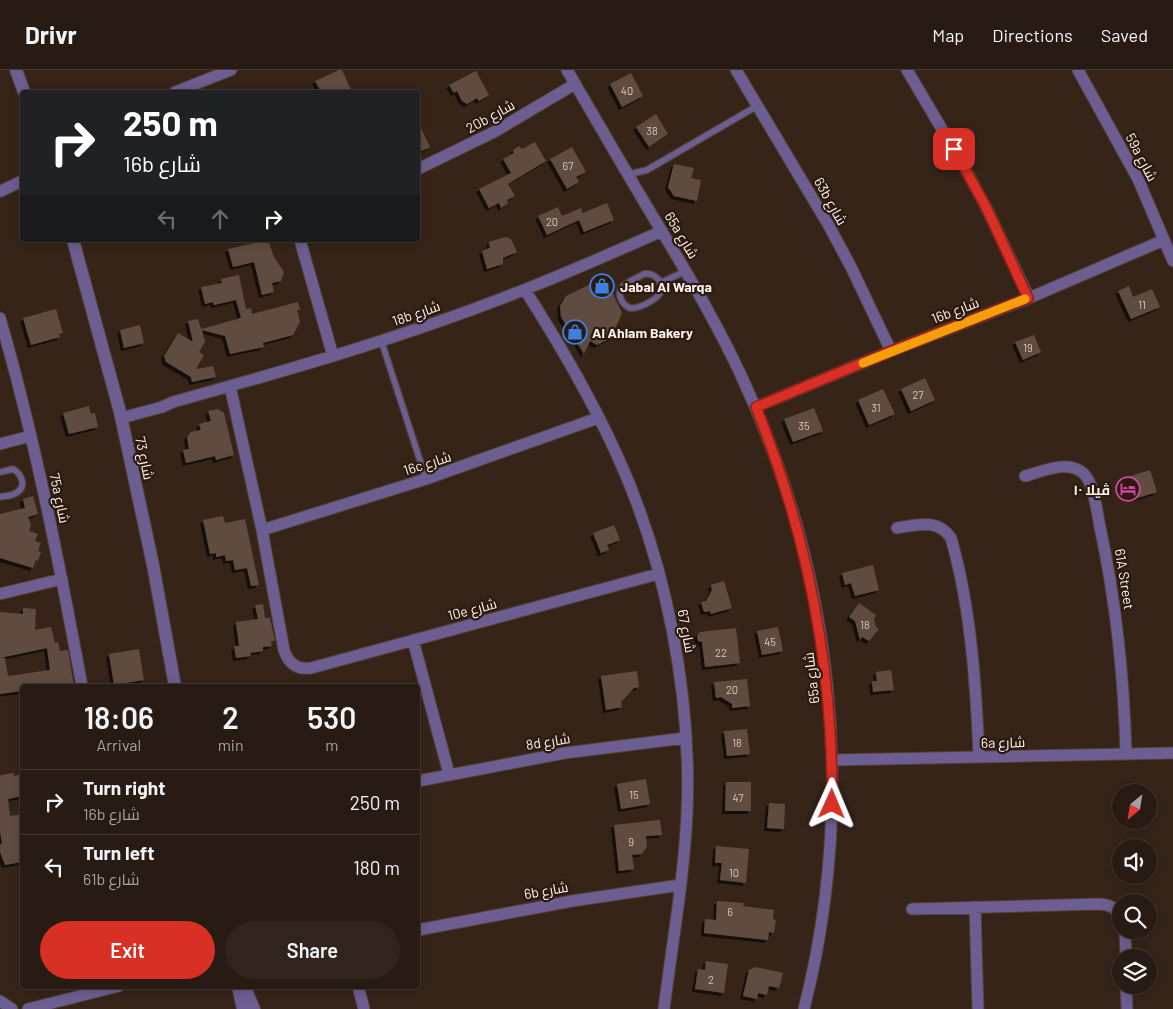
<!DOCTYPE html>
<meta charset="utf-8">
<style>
body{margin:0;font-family:Barlow,Cairo,sans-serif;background:#30241c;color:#f1f3f6;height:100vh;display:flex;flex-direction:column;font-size:19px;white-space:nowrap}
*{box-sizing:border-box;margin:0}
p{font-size:16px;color:#a5a1a0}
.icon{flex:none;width:28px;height:28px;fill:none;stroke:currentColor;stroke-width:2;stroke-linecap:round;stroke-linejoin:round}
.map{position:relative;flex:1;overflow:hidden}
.panel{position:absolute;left:20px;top:614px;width:400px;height:305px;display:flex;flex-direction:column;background:#281b13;border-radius:5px;box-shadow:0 2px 12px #0003,0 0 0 1px #443933}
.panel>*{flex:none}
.banner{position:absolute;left:20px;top:20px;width:400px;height:152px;border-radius:5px;box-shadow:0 2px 12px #0003,0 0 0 1px #443933;background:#202124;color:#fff;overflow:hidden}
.needle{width:32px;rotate:210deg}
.fabs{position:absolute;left:1112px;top:714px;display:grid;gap:10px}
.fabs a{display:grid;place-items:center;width:45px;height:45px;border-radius:50%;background:#281b13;box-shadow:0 2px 12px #0003,0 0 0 1px #443933;font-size:25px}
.pin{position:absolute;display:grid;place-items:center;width:42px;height:42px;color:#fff;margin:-21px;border-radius:10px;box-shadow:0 2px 8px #0006}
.me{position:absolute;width:55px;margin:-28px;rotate:1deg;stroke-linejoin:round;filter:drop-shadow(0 0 4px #0008)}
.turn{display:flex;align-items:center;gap:18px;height:105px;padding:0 20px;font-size:22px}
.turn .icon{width:65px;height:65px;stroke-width:2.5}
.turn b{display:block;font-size:35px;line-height:42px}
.lanes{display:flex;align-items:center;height:48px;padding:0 20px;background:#0003;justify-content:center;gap:25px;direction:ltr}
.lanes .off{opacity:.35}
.eta{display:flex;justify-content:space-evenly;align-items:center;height:85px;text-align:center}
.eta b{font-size:30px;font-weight:600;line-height:35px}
.button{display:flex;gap:10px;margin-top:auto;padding:10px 20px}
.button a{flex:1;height:58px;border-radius:30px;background:#d93025;color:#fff;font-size:20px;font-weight:600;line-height:58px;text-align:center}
.button a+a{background:#30241c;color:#f1f3f6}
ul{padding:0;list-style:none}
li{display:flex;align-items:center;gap:15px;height:65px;padding:0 20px;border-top:1px solid #443933}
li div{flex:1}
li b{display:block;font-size:19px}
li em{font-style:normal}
header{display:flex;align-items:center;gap:30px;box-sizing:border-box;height:70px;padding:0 25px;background:#281b13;border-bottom:1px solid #443933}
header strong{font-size:24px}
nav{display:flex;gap:28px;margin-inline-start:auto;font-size:18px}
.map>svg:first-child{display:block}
.building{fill:#604c41;filter:url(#shadow)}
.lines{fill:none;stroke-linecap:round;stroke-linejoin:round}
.service-casing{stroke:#524136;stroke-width:8}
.minor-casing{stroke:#524136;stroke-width:13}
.tertiary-casing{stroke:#524136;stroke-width:14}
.service{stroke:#6d5e91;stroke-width:5.5}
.minor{stroke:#6d5e91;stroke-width:11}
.tertiary{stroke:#6d5e91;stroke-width:12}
.route-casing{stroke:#8d1f18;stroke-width:12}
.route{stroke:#d93025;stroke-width:9}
.slow{stroke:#f59e0b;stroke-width:9}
.labels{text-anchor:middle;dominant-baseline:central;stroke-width:4.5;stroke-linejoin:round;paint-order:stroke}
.number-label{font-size:11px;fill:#d6c8c0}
.street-label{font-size:14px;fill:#fef2eb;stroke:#2b1a10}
.poi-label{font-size:14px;font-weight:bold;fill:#fef2eb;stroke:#2b1a10;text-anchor:start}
</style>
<header>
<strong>Drivr</strong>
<nav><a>Map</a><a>Directions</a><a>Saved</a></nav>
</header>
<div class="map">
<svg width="1173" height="939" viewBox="0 0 1173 939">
<defs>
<filter id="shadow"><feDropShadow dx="-3" dy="3" stdDeviation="0" flood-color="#0009"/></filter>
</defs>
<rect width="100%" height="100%" fill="#362419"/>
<path class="building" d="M339,0H342L352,22H321L315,11Z
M476,1L489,25L479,31L477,28L467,34L462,31L457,21L454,23L449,15Z
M631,3L643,26L622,37L610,14Z
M656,44L668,64L649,77L636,57Z
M418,52L430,77L422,81L418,72Z
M535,72L546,91L508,114L515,126L507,130L508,133L501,138L499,133L489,138L479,119L511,103L503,89L514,83L513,80L519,76L522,79Z
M572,77L586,102L576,107L579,112L567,119L550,89Z
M674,94L694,98L691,108L701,110L697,131L674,126L668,117Z
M607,133L614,150L584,162L579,150L547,165L538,146L558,137L562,146L581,138L583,143Z
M505,167L511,169L517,182L503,188V194L487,199L482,181L490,178L489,172Z
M268,170L274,187L284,202L281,211L272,213L274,222L262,225L254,192L233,197L228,179Z
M239,205L246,239L251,238L252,244L298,232L300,240H297L300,252L293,265L263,273L264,277L230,284L225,266L202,260L205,272L199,282L204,285L196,299L213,296L216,307L192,312L191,307L166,292L164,286L178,263L193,272L188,251L198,249L201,259L241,248L236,230L214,235L213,232L205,234L201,217L222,213L221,209Z
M605,207L622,243L611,268L597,275L590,271L584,284L561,247L560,236L566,226Z
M1129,216L1133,227L1152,219L1160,237L1131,249L1118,221Z
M56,239L63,263L59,264L60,267L31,275L23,248Z
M140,255L144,273L124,278L120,260Z
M1034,265L1041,282L1023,290L1015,272Z
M925,308L935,330L911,341L901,319Z
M883,319L895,344L869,355L858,330Z
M89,336L91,344L95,343L98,357L69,364L63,343Z
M814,338L823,361L793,372L784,349Z
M218,339L224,343L234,385L216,390L215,386L186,393L183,380L189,379L187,367L191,362L201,360L199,354L211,351L208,341Z
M1150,400L1157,422L1134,429L1128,407Z
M33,426L38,444L28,447L31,455L29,461L38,464L35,471L41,473L38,481L41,482L38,491L36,490L33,498L0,488V444L25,438L23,429Z
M223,446L225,453L245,449L259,515L251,516L247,498L235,500L233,490L226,491L225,485L216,487V483L210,484L203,450Z
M614,455L620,470L607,475L609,480L601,483L593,463Z
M873,495L879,520L855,526L851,513L845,515L842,503Z
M724,511L732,538L711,544L710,541L704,542L701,532L706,531L712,520L711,515Z
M859,533L876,545L874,549L876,557L879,559L869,571L862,567L860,570L855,551L849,547Z
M263,534L265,548H270L275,571H271L272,576L263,577V581L250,583L251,586L236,588L234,576H239L236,552L258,549L255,535Z
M23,538L36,539L35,560L51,557L55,573L58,572L60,581L68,580L74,616H22V621L0,624V588H5L8,606L50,600L47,578L0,588V542L23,544Z
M778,557L783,581L762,585L757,561Z
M736,558L740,593L705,597L702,572L698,571L697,566L700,562Z
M139,579L144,610L114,615L109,584Z
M891,600L894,620L873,622L872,611H877L876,602Z
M637,601L639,617L634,618L621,632L622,637L606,640L601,606Z
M747,609L750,636L732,638V634L721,627L716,628L714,612Z
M747,659L750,684L727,686L724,661Z
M14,703V706L22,704V726L8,729L10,746L22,744V792L5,795L0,782V775L2,773L0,762V708L1,705Z
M646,709L650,734L621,739L617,714Z
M726,712H751V741H725Z
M769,733L785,734L784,759L767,758Z
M660,750L662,765L646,766L647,777L642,784L632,785L634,799L619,801L614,755Z
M716,776L749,779L746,813L720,810L722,793H715Z
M717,831L744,833L743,836L774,840L773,849L776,850L774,863L769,862L768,870L704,863L705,849L716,850Z
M706,891L728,894L724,923L695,919L698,899L705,900Z
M756,897L783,903L779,918L769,916L767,925L758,923L757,929L743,926L749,900Z"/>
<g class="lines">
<g class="service-casing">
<path id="service" d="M629,106L634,103L647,100L757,36
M644,204C653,202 664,211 661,221C658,230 638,239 630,238C625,236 623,234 621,229C615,215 634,210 644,204Z
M660,213L686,201
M381,270L426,409
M0,402L13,399C22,404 27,417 16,423C12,426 5,426 0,427"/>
</g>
<g class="minor-casing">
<path id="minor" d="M567,0C598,53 629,107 661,160C689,206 716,252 739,301C833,500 858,726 804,939
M736,0L829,156L851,197L891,281
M907,0L962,93L986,137L1029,228
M1078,0L1138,109L1173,191
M175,22L231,0
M418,99L494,62L575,14
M1,121L22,111
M300,170L333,286
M525,220C559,273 591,328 617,385C666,492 692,626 687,743C684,809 672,874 664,939
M0,248C35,369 59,492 82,616
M230,316L262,460L284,580C288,593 297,600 311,598L658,504
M756,337L891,281L1029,228L1164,170
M121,348L162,337L173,332C292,299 411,265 526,219C572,201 617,181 662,161
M0,374L31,366
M1025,406C1041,402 1068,389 1083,403C1094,412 1097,443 1100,457C1116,532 1124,607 1126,684
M897,458C917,455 938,448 951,468C971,538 976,615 979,687
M262,460L426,409L598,348
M0,524L62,509
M413,570L449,704
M833,690L1173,683
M418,711L565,683L685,668
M975,837L978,939
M912,839L1098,834C1108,834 1116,837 1121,846
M418,860L572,831L680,815
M1125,860L1126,888
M1126,915L1127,939
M358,916L364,939
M0,931L12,939
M28,939L119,916"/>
</g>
<g class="tertiary-casing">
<path id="tertiary" d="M16,0L24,22
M73,170L120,342L153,495L175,616
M238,916L243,939
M244,916L254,939"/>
</g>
<use href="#service" class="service"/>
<use href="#minor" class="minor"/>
<use href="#tertiary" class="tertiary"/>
</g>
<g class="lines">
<g class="route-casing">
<path id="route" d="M832,734C833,595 808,466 756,337L891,281L1028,228L986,137L954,79"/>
</g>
<use href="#route" class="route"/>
<path class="slow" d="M863,293L1025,229"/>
</g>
<defs>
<g id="shop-ring" transform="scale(1.25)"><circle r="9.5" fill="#2b1a10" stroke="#3f7fe0" stroke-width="1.5"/><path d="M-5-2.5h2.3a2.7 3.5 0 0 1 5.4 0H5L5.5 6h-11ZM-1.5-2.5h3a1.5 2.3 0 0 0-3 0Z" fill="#3f7fe0"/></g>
<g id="hotel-ring" transform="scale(1.25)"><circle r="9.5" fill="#2b1a10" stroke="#d1479c" stroke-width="1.5"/><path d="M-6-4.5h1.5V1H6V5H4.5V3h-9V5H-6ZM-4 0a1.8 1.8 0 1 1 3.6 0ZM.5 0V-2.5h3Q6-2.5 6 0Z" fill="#d1479c"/></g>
</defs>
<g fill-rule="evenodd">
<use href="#shop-ring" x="602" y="216"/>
<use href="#shop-ring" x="575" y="262"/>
<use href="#hotel-ring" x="1128" y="419"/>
</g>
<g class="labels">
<g class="number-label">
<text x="627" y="20">40</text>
<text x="652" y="60">38</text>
<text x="568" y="95">67</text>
<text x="552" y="151">20</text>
<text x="1142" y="234">11</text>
<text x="1028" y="277">19</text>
<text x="918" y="324">27</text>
<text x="876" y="337">31</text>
<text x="804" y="355">35</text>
<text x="865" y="554">18</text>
<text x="770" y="571">45</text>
<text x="721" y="582">22</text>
<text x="732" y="619">20</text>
<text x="737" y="672">18</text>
<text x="634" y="724">15</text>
<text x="738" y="727">47</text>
<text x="631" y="771">9</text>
<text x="734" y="802">10</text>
<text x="730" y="841">6</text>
<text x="711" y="909">2</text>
</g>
<g class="street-label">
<text transform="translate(490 46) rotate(-29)">20b شارع</text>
<text transform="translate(1142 87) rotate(62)">59a شارع</text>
<text transform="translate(831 131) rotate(61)">63b شارع</text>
<text transform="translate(682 165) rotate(59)">65a شارع</text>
<text transform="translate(955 240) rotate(-21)">16b شارع</text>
<text transform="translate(416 243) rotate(-19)">18b شارع</text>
<text transform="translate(145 388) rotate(78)">شارع 73</text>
<text transform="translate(427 393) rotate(-18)">16c شارع</text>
<text transform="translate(60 428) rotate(78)">75a شارع</text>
<text transform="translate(1125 509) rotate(81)">61A Street</text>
<text transform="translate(472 539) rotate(-15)">10e شارع</text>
<text transform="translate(687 561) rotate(79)">شارع 67</text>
<text transform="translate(811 608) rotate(-97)">65a شارع</text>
<text transform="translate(548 671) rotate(-9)">8d شارع</text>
<text transform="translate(1003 672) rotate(-1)">6a شارع</text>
<text transform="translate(546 820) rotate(-10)">6b شارع</text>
</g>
<g class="poi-label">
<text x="620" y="216">Jabal Al Warqa</text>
<text x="592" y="262">Al Ahlam Bakery</text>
<text x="1110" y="419" text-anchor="end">ڤيلا ١٠</text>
</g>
</g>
</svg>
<div class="fabs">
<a><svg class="needle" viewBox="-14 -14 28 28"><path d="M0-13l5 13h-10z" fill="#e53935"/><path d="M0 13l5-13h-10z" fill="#a5a1a0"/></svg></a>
<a><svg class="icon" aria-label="sound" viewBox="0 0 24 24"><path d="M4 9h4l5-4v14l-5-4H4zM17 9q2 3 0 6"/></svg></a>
<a><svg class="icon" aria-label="search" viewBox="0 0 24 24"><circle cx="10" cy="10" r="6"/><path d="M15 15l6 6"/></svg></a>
<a><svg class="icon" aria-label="layers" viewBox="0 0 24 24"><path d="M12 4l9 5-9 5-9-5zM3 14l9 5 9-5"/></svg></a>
</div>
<div class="pin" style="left:954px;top:79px;background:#d93025"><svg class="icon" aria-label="arrive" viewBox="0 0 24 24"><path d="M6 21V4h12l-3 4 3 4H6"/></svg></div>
<svg class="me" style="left:832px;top:734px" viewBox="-20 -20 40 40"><path d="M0-17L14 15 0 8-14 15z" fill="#d93025" stroke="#fff" stroke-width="4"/></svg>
<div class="banner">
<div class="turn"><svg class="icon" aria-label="right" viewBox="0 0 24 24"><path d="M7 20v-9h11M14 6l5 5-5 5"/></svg><div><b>250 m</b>16b شارع</div></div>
<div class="lanes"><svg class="icon off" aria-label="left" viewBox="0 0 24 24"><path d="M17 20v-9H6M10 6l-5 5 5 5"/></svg><svg class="icon off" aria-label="ahead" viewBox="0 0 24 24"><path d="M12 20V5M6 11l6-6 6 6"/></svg><svg class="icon" aria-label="right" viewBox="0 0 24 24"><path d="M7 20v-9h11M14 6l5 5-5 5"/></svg></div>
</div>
<section class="panel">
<div class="eta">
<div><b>18:06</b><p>Arrival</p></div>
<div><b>2</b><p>min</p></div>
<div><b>530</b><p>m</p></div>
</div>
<ul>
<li><svg class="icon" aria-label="right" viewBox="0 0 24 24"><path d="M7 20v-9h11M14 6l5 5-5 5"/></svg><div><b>Turn right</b><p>16b شارع</p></div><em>250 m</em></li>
<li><svg class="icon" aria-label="left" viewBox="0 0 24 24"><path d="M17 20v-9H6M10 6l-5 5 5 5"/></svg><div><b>Turn left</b><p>61b شارع</p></div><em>180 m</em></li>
</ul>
<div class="button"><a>Exit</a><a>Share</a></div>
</section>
</div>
